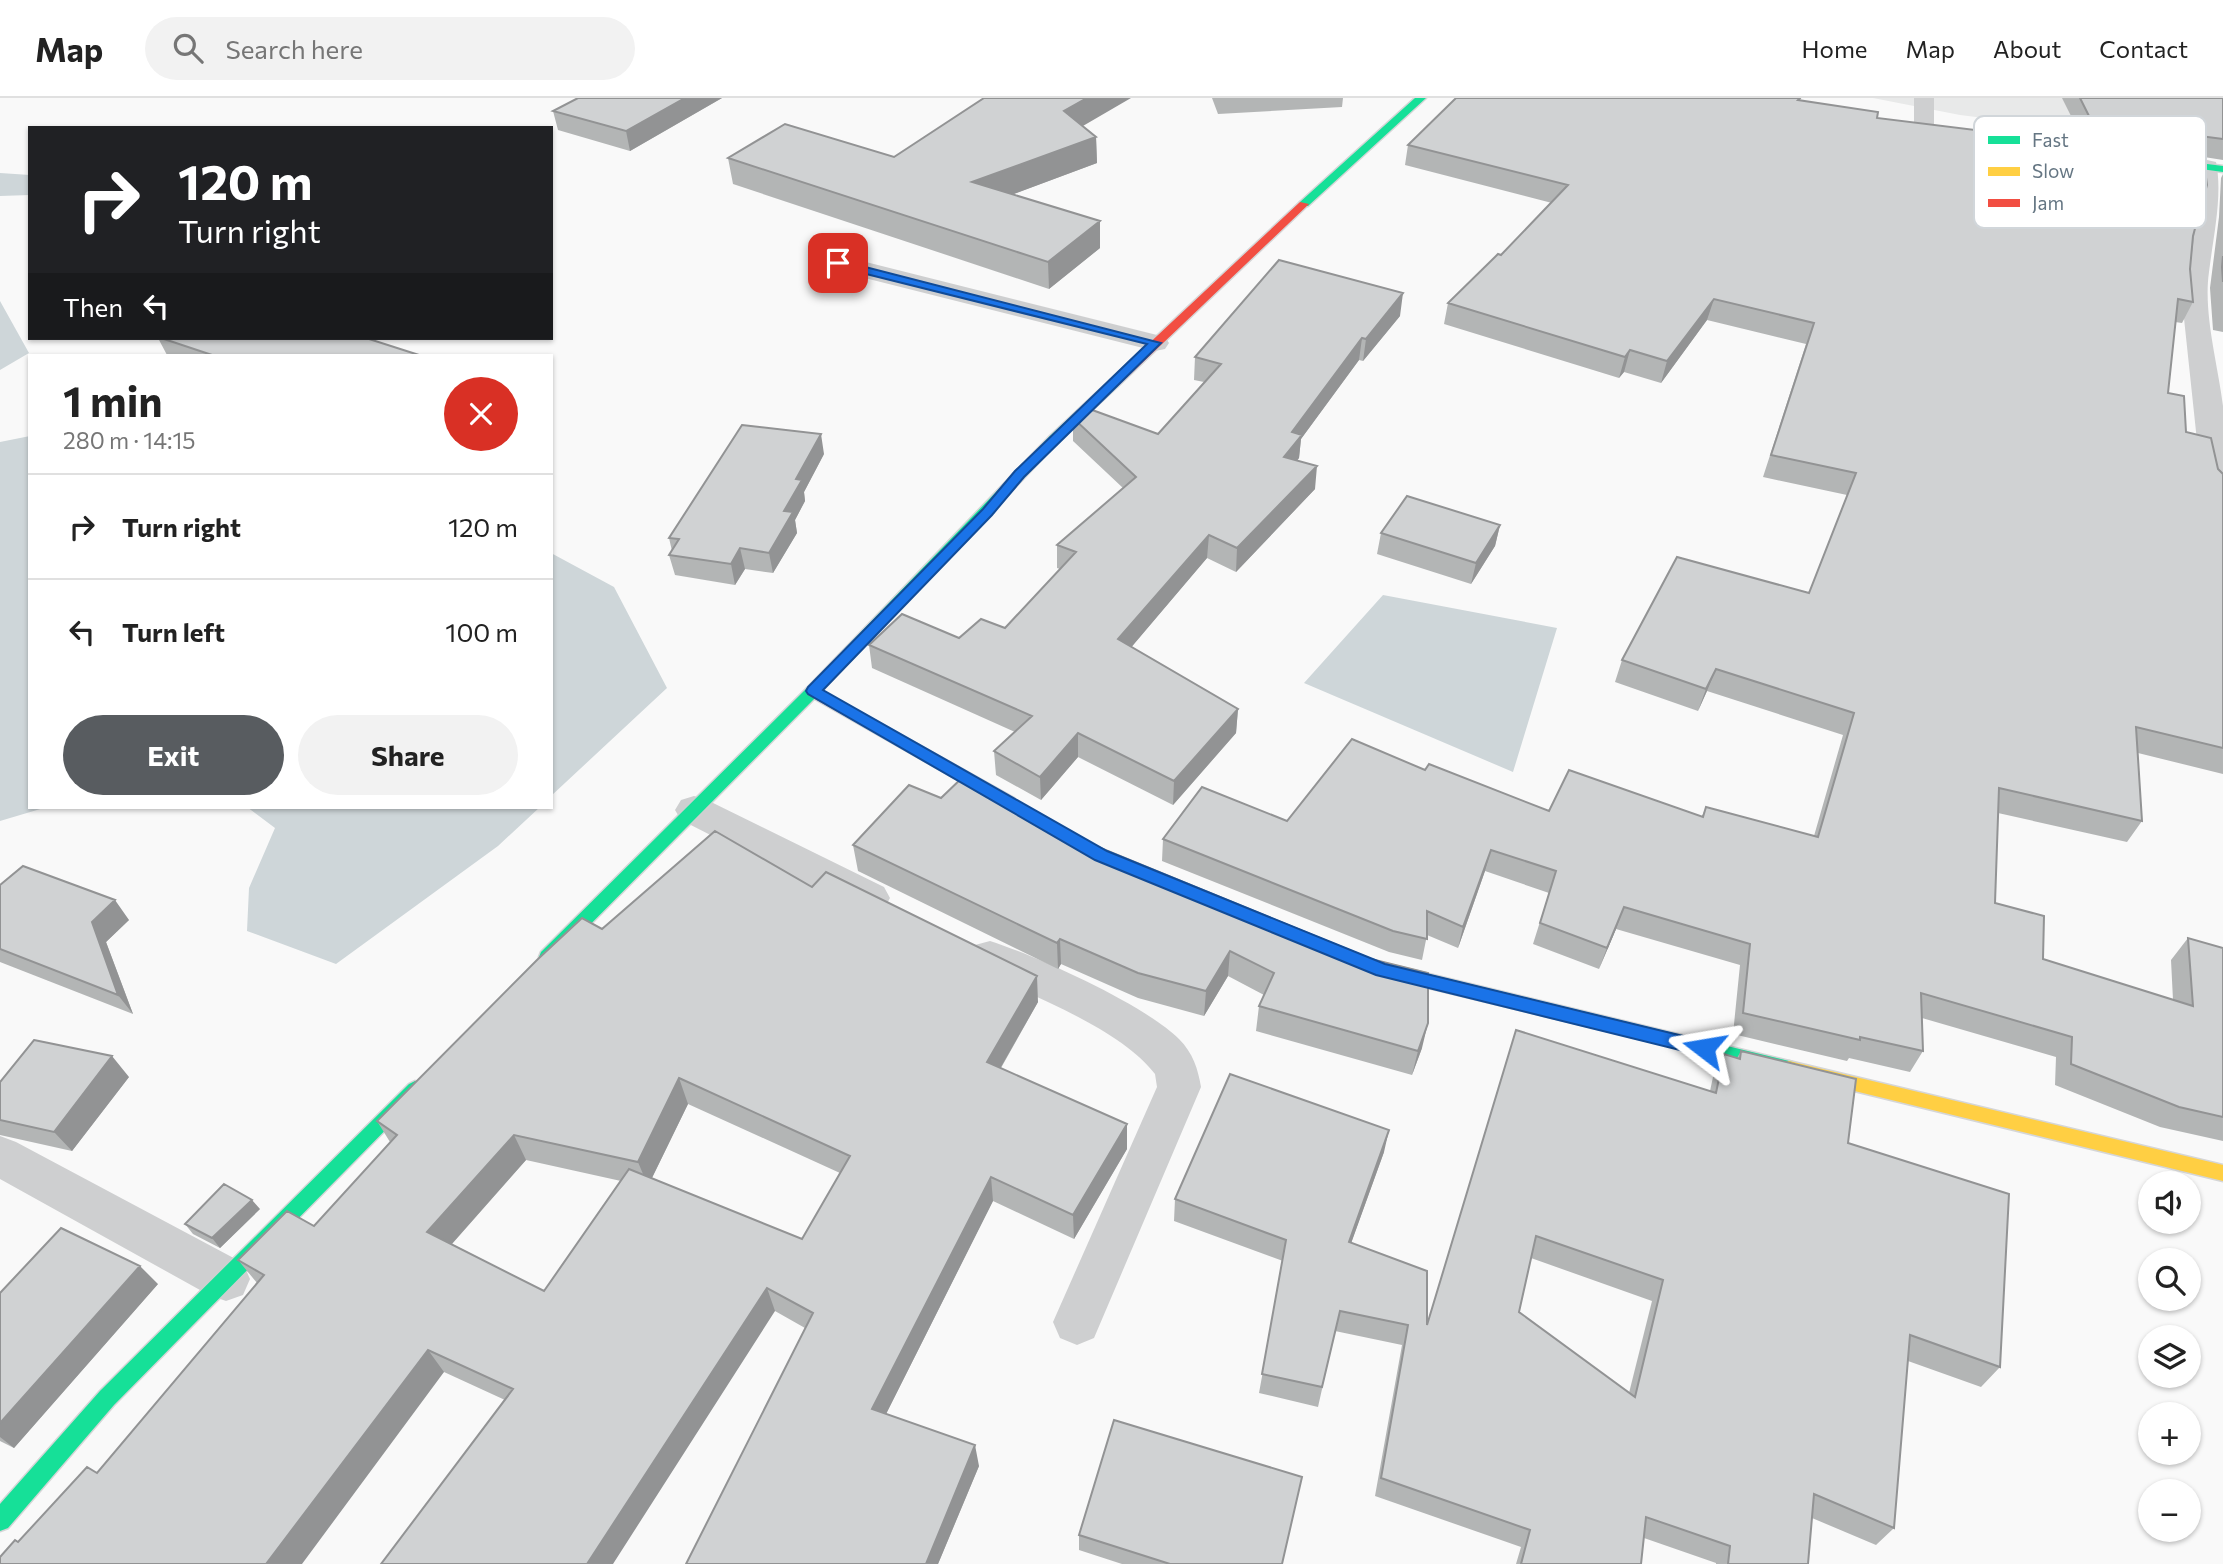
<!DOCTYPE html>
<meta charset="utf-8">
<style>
body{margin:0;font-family:Commissioner,sans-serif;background:#f2f2f2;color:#222;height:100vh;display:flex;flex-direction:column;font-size:26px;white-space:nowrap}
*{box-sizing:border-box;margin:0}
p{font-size:23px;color:#767676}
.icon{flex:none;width:38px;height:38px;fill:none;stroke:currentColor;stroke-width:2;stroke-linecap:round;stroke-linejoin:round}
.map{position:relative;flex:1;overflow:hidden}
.details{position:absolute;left:28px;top:256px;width:525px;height:455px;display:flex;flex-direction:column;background:#fff;border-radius:0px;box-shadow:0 2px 5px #0004}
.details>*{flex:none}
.top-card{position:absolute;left:28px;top:28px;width:525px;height:214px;border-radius:0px;box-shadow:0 2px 5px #0004;background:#202124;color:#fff;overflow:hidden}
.controls{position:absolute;left:2138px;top:1073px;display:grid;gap:14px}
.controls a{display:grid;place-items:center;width:63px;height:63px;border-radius:50%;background:#fff;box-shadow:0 2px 5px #0004;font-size:35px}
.pin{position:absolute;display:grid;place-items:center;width:60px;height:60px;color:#fff;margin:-30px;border-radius:14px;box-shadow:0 4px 10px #0006}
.me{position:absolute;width:77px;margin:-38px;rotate:284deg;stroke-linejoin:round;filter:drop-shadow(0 0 5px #0008)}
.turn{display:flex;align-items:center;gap:24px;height:147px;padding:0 35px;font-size:32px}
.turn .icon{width:91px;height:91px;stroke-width:2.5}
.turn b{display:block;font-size:49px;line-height:60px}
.then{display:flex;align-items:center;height:66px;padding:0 35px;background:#0003;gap:14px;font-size:26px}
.round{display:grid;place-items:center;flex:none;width:74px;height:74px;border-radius:37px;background:#f2f2f2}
.headline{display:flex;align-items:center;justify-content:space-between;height:119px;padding:0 35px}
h1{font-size:42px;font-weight:700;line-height:52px}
.button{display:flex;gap:14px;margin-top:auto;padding:14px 35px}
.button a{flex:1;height:80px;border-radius:42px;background:#585c60;color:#fff;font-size:28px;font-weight:700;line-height:80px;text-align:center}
.button a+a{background:#f2f2f2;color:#222}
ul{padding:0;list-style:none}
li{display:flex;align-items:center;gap:21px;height:105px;padding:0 35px;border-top:2px solid #e0e0e0}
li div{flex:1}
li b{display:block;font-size:26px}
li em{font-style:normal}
header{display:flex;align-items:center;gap:42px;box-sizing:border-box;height:98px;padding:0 35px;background:#fff;border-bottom:2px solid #e0e0e0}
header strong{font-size:33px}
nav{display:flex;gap:38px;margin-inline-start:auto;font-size:24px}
.search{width:490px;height:63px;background:#f2f2f2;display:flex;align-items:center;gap:18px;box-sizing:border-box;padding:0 24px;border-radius:38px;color:#767676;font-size:26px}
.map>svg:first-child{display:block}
.built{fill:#e8e9e9}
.water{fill:#ced6d9}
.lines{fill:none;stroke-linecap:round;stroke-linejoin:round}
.fast-casing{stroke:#d5d6d7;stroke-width:3}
.slow-casing{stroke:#d5d6d7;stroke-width:3}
.jam-casing{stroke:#d5d6d7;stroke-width:3}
.lane{fill:#cecfd0;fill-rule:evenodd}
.street{fill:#cecfd0;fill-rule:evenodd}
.fast{fill:#16e098;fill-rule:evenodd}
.slow{fill:#ffcf43;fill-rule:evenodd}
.jam{fill:#f24e42;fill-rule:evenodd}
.wall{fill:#b3b5b5;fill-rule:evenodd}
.shaded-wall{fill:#929394}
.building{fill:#d0d2d3;stroke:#929394;stroke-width:2;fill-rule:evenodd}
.route{fill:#1a73e8;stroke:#114b97;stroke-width:2}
.key{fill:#fff;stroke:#d1d6da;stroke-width:2}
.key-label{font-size:19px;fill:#657683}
</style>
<header>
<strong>Map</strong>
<div class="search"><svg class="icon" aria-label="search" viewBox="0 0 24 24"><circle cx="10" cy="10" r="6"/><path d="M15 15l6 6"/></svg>Search here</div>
<nav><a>Home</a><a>Map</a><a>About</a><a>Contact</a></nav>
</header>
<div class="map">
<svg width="2223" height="1466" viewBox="0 0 2223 1466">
<rect width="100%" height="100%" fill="#f9f9f9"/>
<path class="built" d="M1873,0H2223V50L1960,17Z"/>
<path class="water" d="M0,75L30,77V97L0,98Z
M0,203L29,255L0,272Z
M30,338V709H47L0,723V344Z
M551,455L614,489L667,590L551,698Z
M1383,497L1557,530L1513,674L1304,585Z
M247,709H540L498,748L336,866L247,833L249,790L275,730Z"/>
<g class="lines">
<g class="fast-casing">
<path id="fast" d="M1415,0H1426L1308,108H1300V104Z
M2152,59L2223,68V74L2149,64L2147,62Z
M1114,281L1118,282V288L1058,344L818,597L553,864H541L539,859L541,854L808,589L1050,338L1110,282Z
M1379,864L1789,963L1795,965L1798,970L1795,975L1789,977L1379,878L1373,876L1371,871L1373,866Z
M415,983L421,986L424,991L421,996L114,1307L8,1430L0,1433V1406L100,1293L409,986Z"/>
</g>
<g class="slow-casing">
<path id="slow" d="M1789,963L2223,1067V1083L1789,977L1783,975L1780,970L1783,965Z"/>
</g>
<g class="jam-casing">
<path id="jam" d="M1300,104L1309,106L1118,288H1110V282Z
M813,588L1014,700L1017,704L1014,708H1004L808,597L806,593Z"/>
</g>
<path class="lane" d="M1914,0H1934V28L1931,32H1917L1914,28Z"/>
<path class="street" d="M2207,62L2216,64C2223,97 2213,140 2209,174C2203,215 2218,267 2223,308C2223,338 2223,370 2223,400L2212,398L2207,391L2197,343L2181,192L2185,159L2199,107L2195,69L2198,64Z
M838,157L1165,239L1169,245L1165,251L1155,253L829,171L825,165L829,159Z
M694,698L707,702L884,789L890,800L884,811L870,815L856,811L681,722L675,712L681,702Z
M990,843C1037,858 1145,907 1179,941C1193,955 1198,971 1201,989L1094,1240L1077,1247L1060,1240L1053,1224L1157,989L1155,976C1120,930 1028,896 975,871L969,859L975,847Z
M0,1038L16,1044L243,1165L250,1181L243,1197L226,1203L209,1197L0,1081Z"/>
<use href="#fast" class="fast"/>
<use href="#slow" class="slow"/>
<use href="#jam" class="jam"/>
</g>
<path class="wall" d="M722,0L630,53L558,32L553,13Z
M1212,0H1343L1342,9L1218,16Z
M1456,0H1801L1800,3L1877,20L2101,48L2102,46L2084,44L2062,0H2223V62L2204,59L2190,171L2193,204L2182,225L2175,224L2168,295L2186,334L2223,376V676L2138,655L2142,723L2127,744L1998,715L1995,805L2043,861L2173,902L2171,862L2188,840L2223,850V1043L2160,1029L2055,987L2056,959L1922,920L1923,953L1910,974L1849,960L1847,963L1733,936L1740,867L1616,831L1599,871L1533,846L1549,795L1485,773L1458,850L1427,837L1422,862L1389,854L1162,763L1163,741L1287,723L1425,672L1549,713L1702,718L1706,709L1814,738L1843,637L1707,593L1698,613L1615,584L1622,562L1809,495L1847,397L1763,379L1806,246L1707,222L1661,285L1624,274L1619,280L1444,226L1448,205L1501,157L1552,105L1405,67L1408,47Z
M1083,28L1096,39L1097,65L1013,96L1100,123V150L1049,191L733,86L728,60L894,59Z
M2223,76V234L2213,232L2210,190L2219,119L2221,80Z
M1400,218L1363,263L1359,262L1301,341L1299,360L1297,362L1315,391L1236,474L1207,460L1131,549L1238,611L1236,635L1173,707L1078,659L1041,702L996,677L994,653L1015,634L872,570L869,547L959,540L1005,530L1060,471L1057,470V447L1123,390L1073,343V320L1158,336L1204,284L1194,282L1195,259Z
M158,240H366L419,257H167Z
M824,356L804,394L805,403L795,422L797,435L773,475L745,471L735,487L675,477L669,457L672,453L669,440Z
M1500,427L1495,448L1471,486L1377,456L1381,435Z
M909,687L1422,950L1412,977L1256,933L1259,908L1264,897L1228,878L1204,918L1138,900L1061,866L1058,871L858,773L853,747Z
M0,787L129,822L106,844L133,916L0,864Z
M812,789L1038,904L1001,970L1127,1051L1074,1141L993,1103L886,1316L979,1368L938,1466H686L805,1230L775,1213L505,1302L444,1274L18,1444L97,1375L257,1185L238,1162L314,1128L390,1044L377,1023L602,831ZM688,1006L840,1075L802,1141L652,1080ZM526,1062L621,1083L544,1193L452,1146Z
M1741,953L1848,1045L2000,1269L1981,1289L1908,1263L1894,1430L1876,1447L1812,1420L1808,1466H1716V1465L1644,1440L1641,1466H1516L1521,1449L1375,1398L1402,1247L1335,1233L1318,1309L1259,1295L1283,1163L1174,1123L1175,1101L1384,1054L1351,1145L1427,1226L1710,993L1713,979L1724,956L1737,960ZM1531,1160L1652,1203L1629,1295L1519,1214Z
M129,979L72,1053L0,1037V984Z
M260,1111L220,1150L193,1136L185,1126Z
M158,1186L14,1350L0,1343V1195Z
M1079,1437L1282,1466H1122L1079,1452Z"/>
<path class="shaded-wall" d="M685,0H722L630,53L626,33Z
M1087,0H1131L1064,39V13Z
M1096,39L1097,65L974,111L972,84Z
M1100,123V150L1049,191L1048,164Z
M1403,195L1400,218L1363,263L1366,241Z
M1714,201L1707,222L1661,285L1667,263Z
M1362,240L1359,262L1301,341L1299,360L1282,382L1284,359L1292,334Z
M1630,252L1624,274L1619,280L1625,259Z
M821,336L824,356L804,394L805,403L795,422L797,435L773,475L769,455L796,381Z
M1317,368L1315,391L1236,474L1237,450Z
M1500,427L1495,448L1471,486L1476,465Z
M1209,437L1207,460L1118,565V541Z
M740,450L745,471L735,487L731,466Z
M1716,571L1707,593L1698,613L1706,591Z
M1238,611L1236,635L1173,707L1174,683Z
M1078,635V659L1041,702L1040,679Z
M1491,752L1485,773L1458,850L1463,829Z
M115,802L129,822L106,844L133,916L118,897L92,824Z
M1624,809L1616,831L1599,871L1607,850Z
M1060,841L1061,866L1058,871L1057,845Z
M1230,853L1228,878L1204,918L1206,893Z
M1037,878L1038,904L989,990L987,964Z
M1428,925L1422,950L1412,977L1418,953Z
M112,958L129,979L72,1053L54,1034Z
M679,980L688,1006L648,1088L638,1064Z
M1127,1026V1051L1074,1141L1073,1117Z
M1389,1032L1384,1054L1344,1165L1349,1144Z
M514,1037L526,1062L442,1157L427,1134Z
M991,1079L993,1103L878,1332L872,1311Z
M252,1102L260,1111L220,1150L212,1140Z
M140,1168L158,1186L14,1350L0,1339V1325Z
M767,1190L775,1213L613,1466H587Z
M428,1252L444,1274L302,1466H266Z
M975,1347L979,1368L938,1466H926Z"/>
<path class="building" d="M578,0H685L626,33L553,13Z
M984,0H1087L1064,13L1096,39L972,84L1100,123L1048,164L728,60L785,26L894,59Z
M1456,0H1800L1798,2L1878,14L1877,20L2105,48L2103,44L2203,57L2207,87L2193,138L2190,171L2193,204L2178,201L2168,295L2184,298L2186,334L2211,340L2218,371L2223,376V650L2136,629L2142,723L1999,690L1995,805L2044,818L2043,861L2193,908L2188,840L2223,850V1019L2179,1009L2071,966L2072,939L1921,895L1923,953L1860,939V942L1743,915L1750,846L1624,809L1607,850L1540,825L1556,773L1491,752L1463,829L1427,813V841L1393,833L1163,741L1202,689L1287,723L1352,641L1425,672L1429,666L1549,713L1569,672L1703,719L1706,709L1818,739L1854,615L1716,571L1706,591L1622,562L1677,459L1809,495L1856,375L1771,357L1814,225L1714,201L1667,263L1630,252L1625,259L1448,205L1498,156L1501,157L1568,87L1408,47Z
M2080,0H2223V41L2092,24Z
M2223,158V184L2222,169Z
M1279,162L1403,195L1366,241L1362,240L1292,334L1302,337L1284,359L1317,368L1237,450L1209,437L1118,541L1238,611L1174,683L1078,635L1040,679L994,653L1032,618L869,547L902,516L959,540L981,521L1005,530L1076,454L1057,447L1136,379L1073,320L1084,309L1158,336L1221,266L1195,259Z
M161,240H366L419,257H212Z
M742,327L821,336L796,381L802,382L784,413L793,414L769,455L740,450L731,466L669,457L679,441L669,440Z
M1407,398L1500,427L1476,465L1381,435Z
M966,676L1086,744L1371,861L1428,875V925L1418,953L1259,908L1274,875L1230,853L1206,893L1138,875L1060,841L1057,845L853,747L909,687L941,700Z
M715,733L812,789L826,774L1037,878L987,964L1127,1026L1073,1117L991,1079L872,1311L975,1347L926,1466H686L813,1215L767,1190L587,1466H381L513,1291L428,1252L266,1466H0V1459L15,1442L18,1444L87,1369L97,1375L264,1177L238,1162L287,1113L314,1128L397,1037L377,1023L538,861L582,820L602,831ZM679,980L850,1058L802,1141L629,1071L544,1193L427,1134L514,1037L638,1064Z
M23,768L115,802L92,824L118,897L0,851V787Z
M1516,932L1716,995L1724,956L1740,961L1741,953L1856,981L1848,1045L2009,1096L2000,1269L1910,1237L1894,1430L1814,1396L1808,1466H1728L1730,1448L1646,1419L1641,1466H1521L1530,1432L1381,1380L1408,1227L1340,1213L1322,1289L1262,1276L1286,1142L1175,1101L1230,976L1389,1032L1349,1144L1427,1173V1227ZM1536,1138L1663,1182L1635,1299L1519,1214Z
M34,942L112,958L54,1034L0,1022V984Z
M224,1086L252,1102L212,1140L185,1126Z
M61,1130L140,1168L0,1325V1195Z
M1114,1322L1302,1379L1282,1466H1170L1079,1437Z"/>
<path class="route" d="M838,162L1161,245L1024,379L992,417L823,592L1107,753L1385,866L1704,943L1710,945L1713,950L1710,956L1704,958L1376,877L1095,762L808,596L806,593L808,589L983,411L1015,373L1147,246L834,168V163Z"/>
<rect x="1974" y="18" width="232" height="112" rx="10" class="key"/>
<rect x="1988" y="38" width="32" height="8" fill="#16e098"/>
<rect x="1988" y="69" width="32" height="9" fill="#ffcf43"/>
<rect x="1988" y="101" width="32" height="8" fill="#f24e42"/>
<g class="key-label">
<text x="2032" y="49">Fast</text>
<text x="2032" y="80">Slow</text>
<text x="2032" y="112">Jam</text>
</g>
</svg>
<div class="controls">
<a><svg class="icon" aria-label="sound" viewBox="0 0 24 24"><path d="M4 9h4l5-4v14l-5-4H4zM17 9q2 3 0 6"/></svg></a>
<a><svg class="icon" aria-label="search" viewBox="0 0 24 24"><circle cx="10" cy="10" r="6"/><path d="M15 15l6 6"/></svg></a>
<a><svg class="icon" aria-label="layers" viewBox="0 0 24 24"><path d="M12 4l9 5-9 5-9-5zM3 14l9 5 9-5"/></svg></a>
<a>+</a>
<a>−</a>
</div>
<div class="pin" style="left:838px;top:165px;background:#d93025"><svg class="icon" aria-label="arrive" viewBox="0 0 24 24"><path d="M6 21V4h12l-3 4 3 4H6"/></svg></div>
<svg class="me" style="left:1704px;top:950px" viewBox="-20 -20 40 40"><path d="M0-17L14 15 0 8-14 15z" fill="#1a73e8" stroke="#fff" stroke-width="4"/></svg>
<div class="top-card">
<div class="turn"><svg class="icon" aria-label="right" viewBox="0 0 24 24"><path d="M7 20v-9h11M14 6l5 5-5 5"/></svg><div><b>120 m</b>Turn right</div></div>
<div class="then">Then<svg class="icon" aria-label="left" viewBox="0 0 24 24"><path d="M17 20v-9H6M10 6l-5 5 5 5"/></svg></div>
</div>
<section class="details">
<div class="headline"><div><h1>1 min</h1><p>280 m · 14:15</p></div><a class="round" style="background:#d93025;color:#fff"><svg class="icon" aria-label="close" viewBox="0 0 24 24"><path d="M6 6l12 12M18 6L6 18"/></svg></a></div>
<ul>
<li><svg class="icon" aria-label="right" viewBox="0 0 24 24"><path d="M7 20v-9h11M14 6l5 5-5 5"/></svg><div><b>Turn right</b></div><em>120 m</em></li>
<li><svg class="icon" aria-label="left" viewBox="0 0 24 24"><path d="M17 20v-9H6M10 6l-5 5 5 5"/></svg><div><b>Turn left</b></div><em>100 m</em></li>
</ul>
<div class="button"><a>Exit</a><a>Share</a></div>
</section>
</div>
